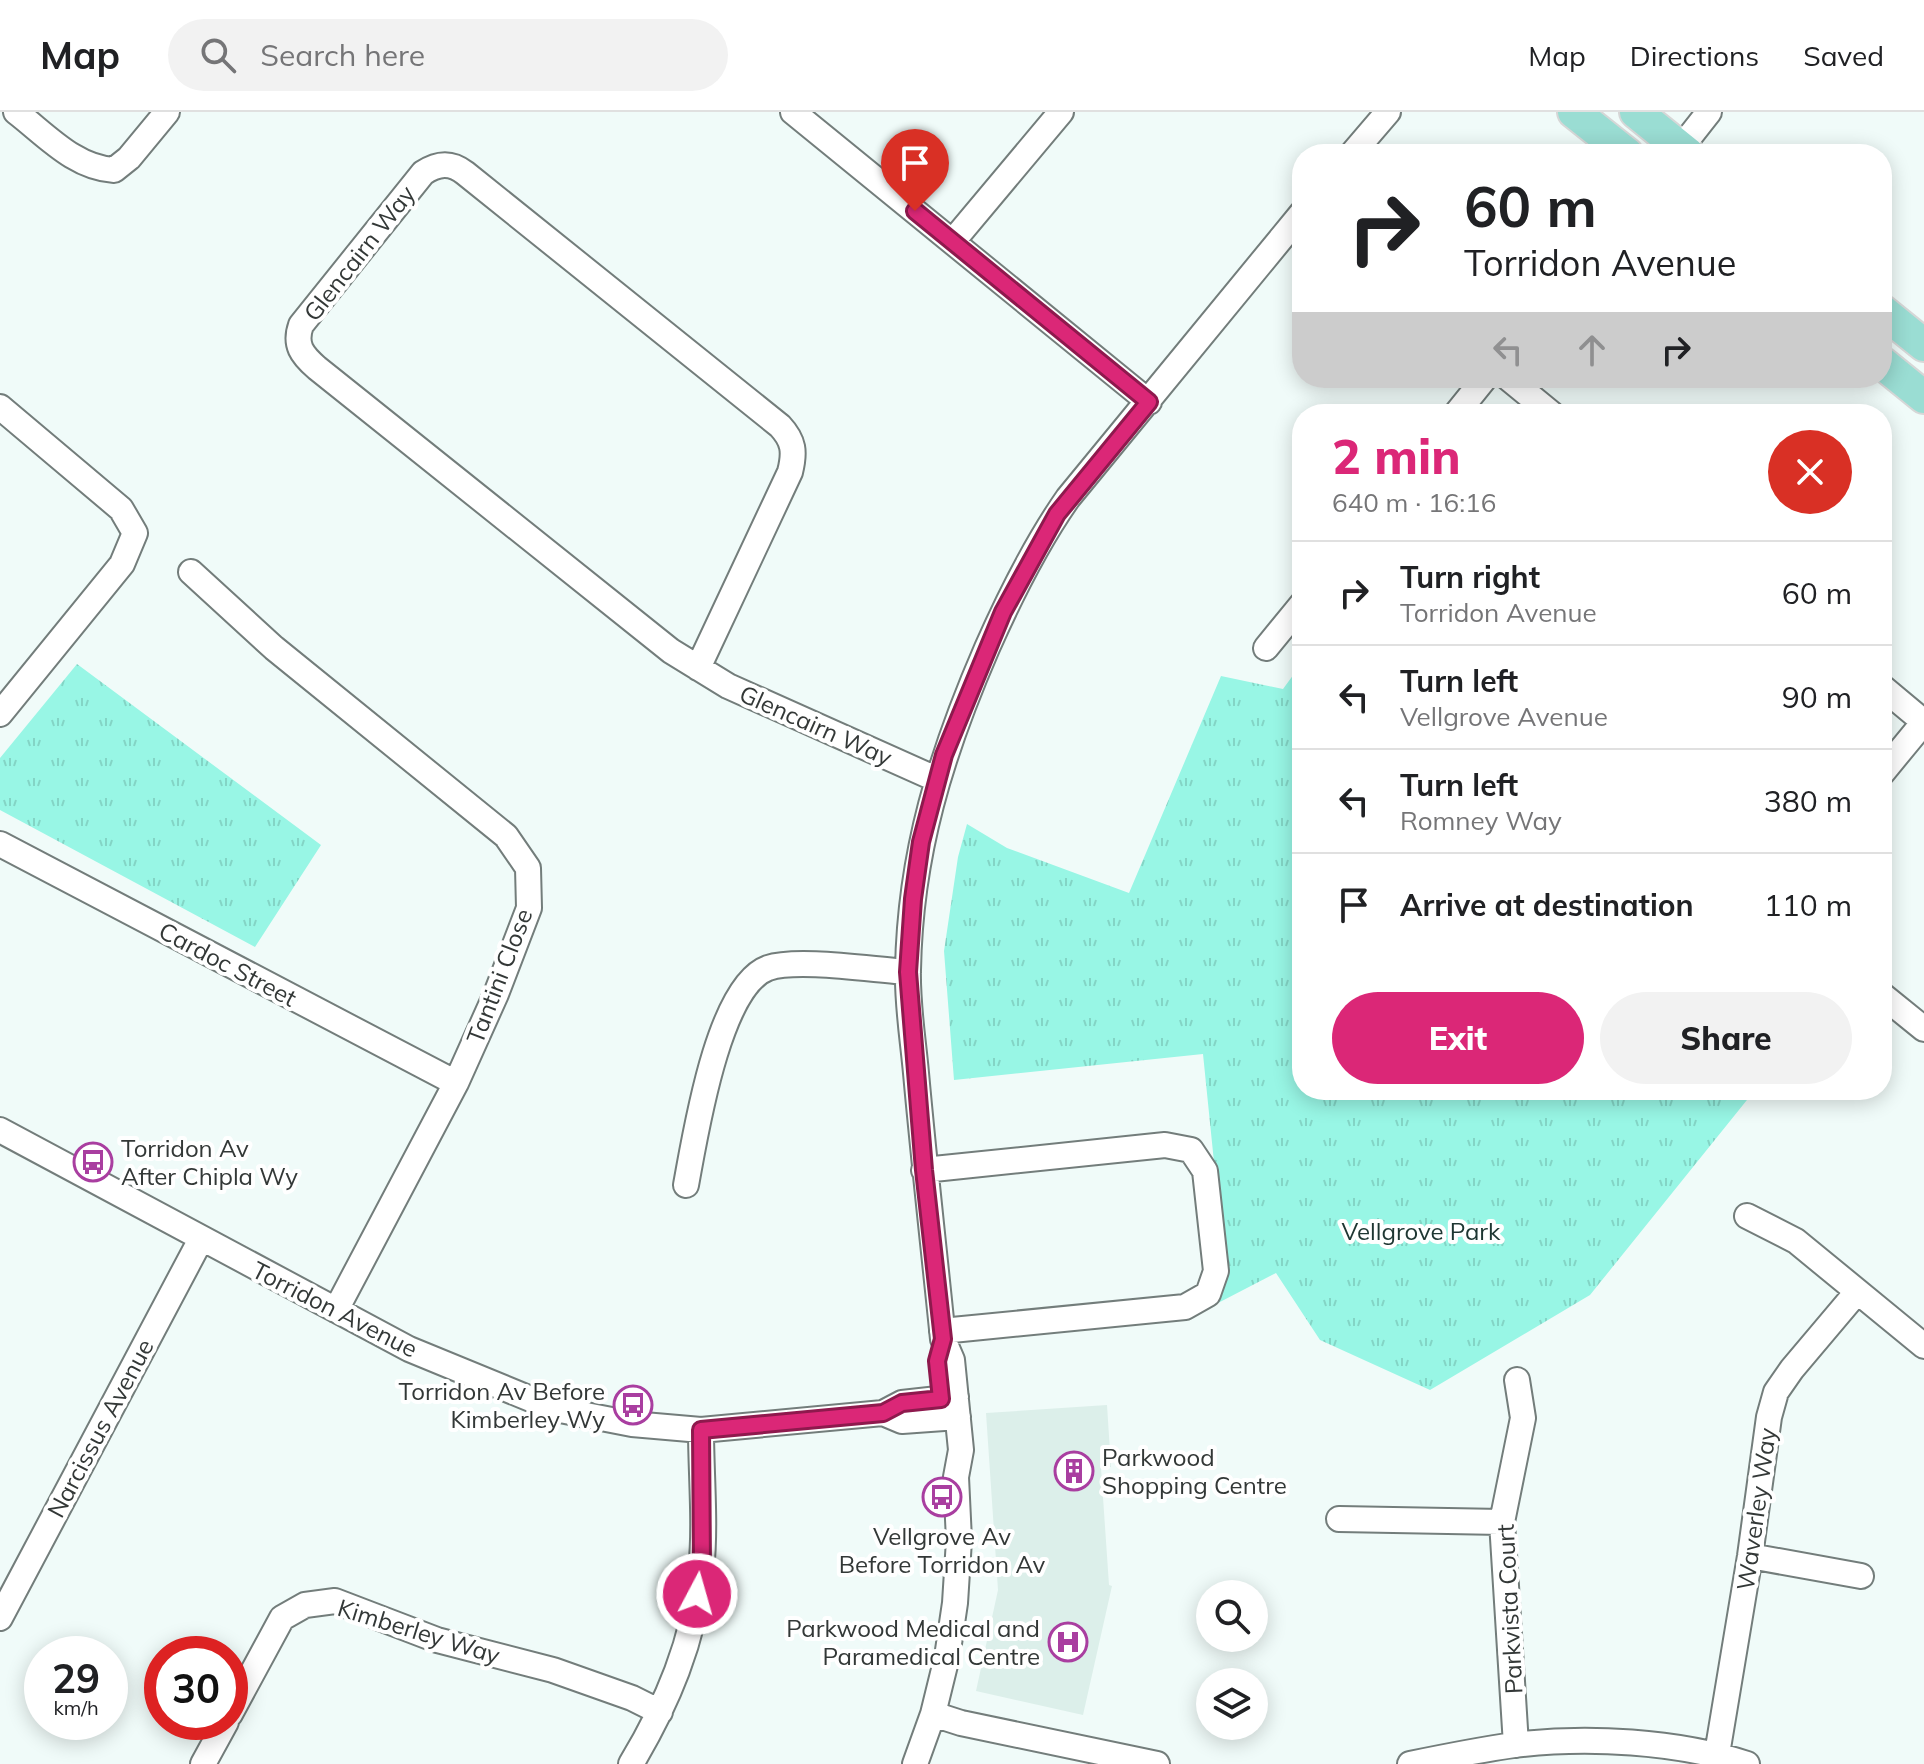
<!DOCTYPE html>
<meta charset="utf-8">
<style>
body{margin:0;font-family:Mulish,sans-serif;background:#f2f2f2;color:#202124;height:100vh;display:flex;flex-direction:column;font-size:30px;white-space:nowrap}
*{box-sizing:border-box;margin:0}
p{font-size:26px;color:#757577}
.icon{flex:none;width:44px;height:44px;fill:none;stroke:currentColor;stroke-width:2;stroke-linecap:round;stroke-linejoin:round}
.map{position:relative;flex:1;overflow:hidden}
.panel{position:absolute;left:1292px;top:292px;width:600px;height:696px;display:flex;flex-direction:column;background:#fff;border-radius:32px;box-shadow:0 4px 20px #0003}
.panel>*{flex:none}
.guide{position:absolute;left:1292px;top:32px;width:600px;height:244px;border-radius:32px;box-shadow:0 4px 20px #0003;background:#fff;color:#202124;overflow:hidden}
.fabs{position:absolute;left:1196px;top:1468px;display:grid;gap:16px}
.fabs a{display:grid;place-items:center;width:72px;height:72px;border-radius:50%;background:#fff;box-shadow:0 4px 20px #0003;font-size:40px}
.speed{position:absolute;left:24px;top:1524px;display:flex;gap:16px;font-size:40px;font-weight:700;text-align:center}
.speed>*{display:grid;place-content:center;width:104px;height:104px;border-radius:50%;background:#fff;box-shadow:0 4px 20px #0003;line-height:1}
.speed small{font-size:20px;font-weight:400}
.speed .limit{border:12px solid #d22;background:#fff;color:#111}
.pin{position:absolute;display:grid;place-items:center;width:68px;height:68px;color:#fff;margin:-82px -34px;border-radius:50% 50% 50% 0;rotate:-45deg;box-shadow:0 0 8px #0007}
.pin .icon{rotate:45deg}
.me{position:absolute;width:88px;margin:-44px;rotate:6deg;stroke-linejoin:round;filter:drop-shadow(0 0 6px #0008)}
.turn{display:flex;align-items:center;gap:28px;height:168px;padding:0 40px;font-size:36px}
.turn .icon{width:104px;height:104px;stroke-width:2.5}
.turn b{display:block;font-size:56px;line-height:68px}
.lanes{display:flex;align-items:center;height:76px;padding:0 40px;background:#0003;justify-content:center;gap:40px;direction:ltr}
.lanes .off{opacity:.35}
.round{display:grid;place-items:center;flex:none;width:84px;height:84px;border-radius:42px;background:#f2f2f2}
.summary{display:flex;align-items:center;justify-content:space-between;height:136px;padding:0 40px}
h1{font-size:48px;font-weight:800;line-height:60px;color:#db2777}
.button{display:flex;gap:16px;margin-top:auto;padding:16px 40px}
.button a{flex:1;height:92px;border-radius:48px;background:#db2777;color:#fff;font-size:32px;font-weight:800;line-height:92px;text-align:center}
.button a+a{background:#f2f2f2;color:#202124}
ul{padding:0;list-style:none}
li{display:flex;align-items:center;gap:24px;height:104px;padding:0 40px;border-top:2px solid #e0e0e0}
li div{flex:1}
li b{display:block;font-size:30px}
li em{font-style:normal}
header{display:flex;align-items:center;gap:48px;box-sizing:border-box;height:112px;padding:0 40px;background:#fff;border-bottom:2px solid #e0e0e0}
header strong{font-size:38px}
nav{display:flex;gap:44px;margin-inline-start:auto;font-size:28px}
.search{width:560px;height:72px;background:#f2f2f2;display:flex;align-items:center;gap:20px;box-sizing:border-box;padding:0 28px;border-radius:44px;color:#757577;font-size:30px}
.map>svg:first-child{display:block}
.built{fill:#dcefea}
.grass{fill:url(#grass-tufts)}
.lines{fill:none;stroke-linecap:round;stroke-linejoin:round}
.minor-casing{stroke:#737d7b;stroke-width:28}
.major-casing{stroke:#d6d7d7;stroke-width:36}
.minor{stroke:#fff;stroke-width:24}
.major{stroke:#9addd3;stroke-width:32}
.route-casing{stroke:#8e194d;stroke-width:20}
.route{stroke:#db2777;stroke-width:14}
.labels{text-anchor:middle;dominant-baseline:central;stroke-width:8;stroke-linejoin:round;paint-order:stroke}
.street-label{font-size:24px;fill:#333837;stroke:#fff}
.poi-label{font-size:24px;fill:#333837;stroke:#fff;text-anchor:start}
.park-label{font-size:24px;fill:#1e3632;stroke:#fff}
</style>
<header>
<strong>Map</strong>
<div class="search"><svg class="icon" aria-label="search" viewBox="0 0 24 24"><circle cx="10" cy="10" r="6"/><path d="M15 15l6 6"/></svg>Search here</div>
<nav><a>Map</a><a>Directions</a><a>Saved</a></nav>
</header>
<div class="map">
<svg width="1924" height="1652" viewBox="0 0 1924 1652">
<defs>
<pattern id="grass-tufts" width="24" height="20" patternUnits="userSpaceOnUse" patternTransform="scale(2)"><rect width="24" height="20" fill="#98f6e5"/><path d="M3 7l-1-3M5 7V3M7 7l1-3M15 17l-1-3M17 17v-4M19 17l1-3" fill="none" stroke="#83d4c5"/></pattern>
</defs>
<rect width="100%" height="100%" fill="#f0fbf9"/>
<path class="built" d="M1107,1293L1111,1355L1101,1356L1109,1473L1112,1474L1083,1603L976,1579L998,1478L986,1301Z"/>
<path class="grass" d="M1302,551V978H1755L1590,1183L1430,1278L1320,1228L1276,1161L1218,1191L1226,1168L1203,942L954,968L944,839L958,745L967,712L1007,736L1129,781L1221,564L1283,577Z
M77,552L321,733L255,835L0,698V646Z"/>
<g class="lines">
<g class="minor-casing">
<path id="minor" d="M16,0C46,23 75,56 114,58L129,46L167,0
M793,0L1149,290
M1352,42L1388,0
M1676,42L1709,0
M953,129L1061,0
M1508,266L1552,302
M0,295L121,397L135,421L122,452L0,602
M1456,302L1485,266
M191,460L274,536L506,724L528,756L529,796L496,882L456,971L336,1198
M1266,536L1302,492
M698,556L790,360C795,340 794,329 780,314L465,61C451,50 438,51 423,61L301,213C294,233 302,243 317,256L671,539L728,574L936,667
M1882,575L1924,610
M1882,661L1924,610
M0,732L456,971
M1882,883L1924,917
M0,1018L409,1237L555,1297L632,1312L701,1318L883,1301L902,1291L956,1285
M924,1058L1165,1033L1191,1038L1205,1059L1216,1159L1208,1182L1185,1195L942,1219
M686,1073C695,1025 718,874 768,856C798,846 873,858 908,860
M1747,1104L1796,1129L1924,1234
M883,1301L902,1309L958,1305
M1339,1407L1502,1410
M1750,1444L1861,1464
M0,1506L201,1127
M230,1602L282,1506L305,1493L335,1489L437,1528L553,1558L632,1586L660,1600
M933,1602L961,1611L1157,1652
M1516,1633L1502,1410L1523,1306L1517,1268
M1717,1642L1750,1444L1769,1305L1776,1280L1792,1257L1857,1180
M203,1652L226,1610
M631,1652C667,1592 694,1529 701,1458C706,1415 701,1362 701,1318
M915,1652L933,1602L947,1545L955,1491L959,1428L956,1365L961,1338L952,1248L943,1227C934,1138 924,1050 916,961C913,927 907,892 908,858C910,741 941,642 987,536C1010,484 1035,433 1068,386L1302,101
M1410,1652C1444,1645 1479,1638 1514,1633C1587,1624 1677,1629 1747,1652"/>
</g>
<g class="major-casing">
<path id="major" d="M1574,0L1627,42
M1636,0L1688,42
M1882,199L1924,233
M1882,251L1924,285"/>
</g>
<use href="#minor" class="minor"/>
<use href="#major" class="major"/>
</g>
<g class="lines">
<g class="route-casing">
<path id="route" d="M697,1482L702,1456L701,1318L883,1301L902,1291L941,1287L937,1249L943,1227L924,1058L908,860L913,787L921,730L944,643L1003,500L1057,402L1149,290L915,99"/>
</g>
<use href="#route" class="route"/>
</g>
<defs>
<g id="bus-ring" transform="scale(2)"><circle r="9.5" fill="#fff" stroke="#a93ea0" stroke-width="1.5"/><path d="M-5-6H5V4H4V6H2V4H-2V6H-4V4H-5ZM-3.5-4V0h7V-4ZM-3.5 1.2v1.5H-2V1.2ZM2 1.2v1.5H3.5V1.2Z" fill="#a93ea0"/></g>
<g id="building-ring" transform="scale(2)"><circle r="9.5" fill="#fff" stroke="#a93ea0" stroke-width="1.5"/><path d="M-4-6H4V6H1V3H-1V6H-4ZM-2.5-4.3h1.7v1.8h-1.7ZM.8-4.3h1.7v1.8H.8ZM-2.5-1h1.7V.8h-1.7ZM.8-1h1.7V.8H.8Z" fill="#a93ea0"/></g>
<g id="hospital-ring" transform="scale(2)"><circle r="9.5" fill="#fff" stroke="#a93ea0" stroke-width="1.5"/><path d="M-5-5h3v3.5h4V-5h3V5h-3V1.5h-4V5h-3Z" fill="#a93ea0"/></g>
</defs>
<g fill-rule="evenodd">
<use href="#bus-ring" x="93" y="1050"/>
<use href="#bus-ring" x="633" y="1293"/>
<use href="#building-ring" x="1074" y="1359"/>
<use href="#bus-ring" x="942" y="1385"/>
<use href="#hospital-ring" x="1068" y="1530"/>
</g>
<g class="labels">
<g class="street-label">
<text transform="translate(359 141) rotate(-52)">Glencairn Way</text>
<text transform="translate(816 613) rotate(24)">Glencairn Way</text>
<text transform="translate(228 852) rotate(28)">Cardoc Street</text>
<text transform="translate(499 864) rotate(-69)">Tantini Close</text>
<text transform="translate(335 1197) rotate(27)">Torridon Avenue</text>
<text transform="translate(100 1316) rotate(-62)">Narcissus Avenue</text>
<text transform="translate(1756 1397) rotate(-82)">Waverley Way</text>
<text transform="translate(1509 1497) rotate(-93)">Parkvista Court</text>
<text transform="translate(419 1519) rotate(17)">Kimberley Way</text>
</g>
<g class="poi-label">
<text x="121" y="1036">Torridon Av<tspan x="121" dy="28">After Chipla Wy</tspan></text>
<text x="605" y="1279" text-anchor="end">Torridon Av Before<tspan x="605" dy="28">Kimberley Wy</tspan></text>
<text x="1102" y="1345">Parkwood<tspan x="1102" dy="28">Shopping Centre</tspan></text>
<text x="942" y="1424" text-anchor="middle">Vellgrove Av<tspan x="942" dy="28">Before Torridon Av</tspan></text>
<text x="1040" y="1516" text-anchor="end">Parkwood Medical and<tspan x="1040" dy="28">Paramedical Centre</tspan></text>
</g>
<g class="park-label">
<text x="1421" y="1119">Vellgrove Park</text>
</g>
</g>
</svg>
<div class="fabs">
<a><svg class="icon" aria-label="search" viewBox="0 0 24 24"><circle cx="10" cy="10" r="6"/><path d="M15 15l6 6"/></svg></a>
<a><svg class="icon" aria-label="layers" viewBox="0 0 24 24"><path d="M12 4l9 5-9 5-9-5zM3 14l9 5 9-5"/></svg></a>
</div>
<div class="speed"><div>29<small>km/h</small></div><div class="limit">30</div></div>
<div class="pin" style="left:915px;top:99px;background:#d93025"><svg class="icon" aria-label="arrive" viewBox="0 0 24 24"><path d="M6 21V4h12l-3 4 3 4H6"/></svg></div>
<svg class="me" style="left:697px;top:1482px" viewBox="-20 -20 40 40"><circle r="17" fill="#db2777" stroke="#fff" stroke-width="3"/><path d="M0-11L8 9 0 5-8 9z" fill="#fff"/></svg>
<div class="guide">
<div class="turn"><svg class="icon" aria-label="right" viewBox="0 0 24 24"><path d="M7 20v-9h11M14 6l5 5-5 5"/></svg><div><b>60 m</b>Torridon Avenue</div></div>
<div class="lanes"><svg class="icon off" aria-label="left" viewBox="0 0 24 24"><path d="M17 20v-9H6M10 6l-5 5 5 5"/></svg><svg class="icon off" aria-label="ahead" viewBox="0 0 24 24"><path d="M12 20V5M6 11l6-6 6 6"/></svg><svg class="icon" aria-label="right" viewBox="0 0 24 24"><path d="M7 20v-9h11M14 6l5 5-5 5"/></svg></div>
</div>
<section class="panel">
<div class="summary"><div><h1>2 min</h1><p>640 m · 16:16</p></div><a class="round" style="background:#d93025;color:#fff"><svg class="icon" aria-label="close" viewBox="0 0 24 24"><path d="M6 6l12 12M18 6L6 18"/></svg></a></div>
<ul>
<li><svg class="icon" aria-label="right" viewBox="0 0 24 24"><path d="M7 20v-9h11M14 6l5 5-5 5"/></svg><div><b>Turn right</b><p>Torridon Avenue</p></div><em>60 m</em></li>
<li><svg class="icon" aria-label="left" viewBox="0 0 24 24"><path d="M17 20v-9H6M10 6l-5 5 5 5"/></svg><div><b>Turn left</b><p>Vellgrove Avenue</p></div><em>90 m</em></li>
<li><svg class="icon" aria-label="left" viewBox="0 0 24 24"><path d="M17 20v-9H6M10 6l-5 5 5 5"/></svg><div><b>Turn left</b><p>Romney Way</p></div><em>380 m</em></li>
<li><svg class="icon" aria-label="arrive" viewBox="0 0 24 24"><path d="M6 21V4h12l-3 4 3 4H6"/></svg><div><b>Arrive at destination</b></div><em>110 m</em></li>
</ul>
<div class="button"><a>Exit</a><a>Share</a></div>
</section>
</div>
